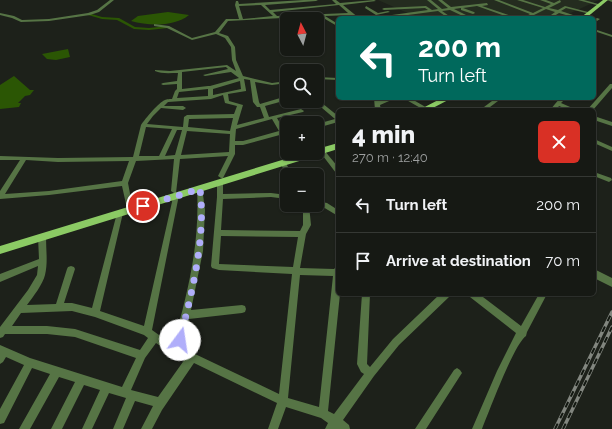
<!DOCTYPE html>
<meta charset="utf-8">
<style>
body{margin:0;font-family:Raleway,sans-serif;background:#1f221d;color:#f1f3f6;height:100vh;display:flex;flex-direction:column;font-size:15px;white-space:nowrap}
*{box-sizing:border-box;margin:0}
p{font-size:13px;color:#9ea0a0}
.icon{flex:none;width:22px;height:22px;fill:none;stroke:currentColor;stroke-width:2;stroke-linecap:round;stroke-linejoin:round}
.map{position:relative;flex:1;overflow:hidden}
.side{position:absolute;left:336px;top:108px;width:260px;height:188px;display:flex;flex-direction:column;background:#161914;border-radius:6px;box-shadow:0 1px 3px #0004,0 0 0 1px #353834}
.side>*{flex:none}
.top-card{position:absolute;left:336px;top:16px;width:260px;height:84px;border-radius:6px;box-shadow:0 1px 3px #0004,0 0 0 1px #353834;background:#00695c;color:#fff;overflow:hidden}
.needle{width:26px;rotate:354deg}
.controls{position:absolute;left:280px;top:12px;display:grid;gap:8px}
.controls a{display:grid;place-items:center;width:44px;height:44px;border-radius:6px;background:#161914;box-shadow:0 1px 3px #0004,0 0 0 1px #353834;font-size:20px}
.pin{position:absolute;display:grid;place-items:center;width:34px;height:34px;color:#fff;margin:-17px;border:2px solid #fff;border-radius:50%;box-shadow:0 1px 4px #0007}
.me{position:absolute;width:44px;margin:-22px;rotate:14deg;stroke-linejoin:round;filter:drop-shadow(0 0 3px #0008)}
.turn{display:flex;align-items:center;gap:14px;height:84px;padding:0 16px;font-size:18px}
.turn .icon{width:52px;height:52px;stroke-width:2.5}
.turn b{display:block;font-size:28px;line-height:34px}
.round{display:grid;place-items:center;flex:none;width:42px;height:42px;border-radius:6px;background:#1f221d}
.overview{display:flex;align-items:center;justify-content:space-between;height:68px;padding:0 16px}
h1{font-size:24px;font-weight:800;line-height:30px}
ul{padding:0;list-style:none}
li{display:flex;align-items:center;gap:12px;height:56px;padding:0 16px;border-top:1px solid #353834}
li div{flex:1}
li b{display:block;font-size:15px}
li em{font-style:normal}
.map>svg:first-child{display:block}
.built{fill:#242c1f}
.water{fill:#2b5604}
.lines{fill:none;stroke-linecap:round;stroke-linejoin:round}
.canal{fill:#2b5604;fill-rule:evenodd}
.minor{fill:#567445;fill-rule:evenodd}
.tertiary{fill:#567445;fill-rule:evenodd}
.primary{fill:#8bca64;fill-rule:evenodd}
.rail-casing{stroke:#82867f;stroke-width:3.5}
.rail{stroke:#131811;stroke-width:2;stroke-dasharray:6;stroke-linecap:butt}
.route{stroke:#b0aefa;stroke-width:7;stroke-dasharray:0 12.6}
</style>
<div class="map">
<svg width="612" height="429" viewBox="0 0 612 429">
<rect width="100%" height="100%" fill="#1d211a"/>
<path class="built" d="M378,0H599L560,18H419Z"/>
<path class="water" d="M168,12L189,15C174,27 149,26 131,21L138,16Z
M68,49L70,57L56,60L47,59L42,54Z
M14,76L30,90H34L30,95L25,96L18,103H21L19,107L0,109V85Z"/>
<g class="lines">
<path class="canal" d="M88,13L102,17L119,18L135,27L149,28L168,26L170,27L168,28L149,30L134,29L117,20L102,19L88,15Z"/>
<path class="minor" d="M110,0H114L99,12L90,15L49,21L21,22L12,18L0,15V13L14,16L22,20L49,19L88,13L97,10Z
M304,0H318L316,1L265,5L270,10L336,4L332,0H336L340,3L374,0L376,1L343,5L359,18H355L351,15L325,16L338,24L337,26L320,16L228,21L219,33L228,36L235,47L236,60L243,76L272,83L287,81V83L272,85L255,82L259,102L260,104L287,96V100L265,106L269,117L301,109L304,111L303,112L277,118L284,130L287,129V133L243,145H235V154L223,178H221L218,176L228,156L180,159L176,193L179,195L152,330L173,345C188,292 200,244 197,189L198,187H202L205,210L203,251L191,310L242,305L245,306L246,309L245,312L242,313L189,319L181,349L195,354L279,394L292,274L219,270L212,268L211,266L217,197V182L220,180L223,182V194L271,193L287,195V199L271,197L223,199L221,230L300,231L303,225V205H309L311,225L306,234L300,268L334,269L335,268L338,267V294H340L328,411L334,414L364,374L361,372L357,364L362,294H370L367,364L370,367L393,339L440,294H450L449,297L399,345L374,376L343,420L349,425L350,429H325L328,423L321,418L286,407L278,429H268L277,403L194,363L162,410L152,429H141L153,406L135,401L123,429H113L126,398L109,393L92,429H82L100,390L84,385L62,429H51L75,382L59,377L30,429H19L50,374L32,368L4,423L0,424V409L24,365L6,357L3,362L0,364V345L30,358L122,387L136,358L75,337L47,334H5L3,337L0,338V327L28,290L37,275L38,266L0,282V274L39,259L38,237L39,235H45L46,237C46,250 48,263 45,275C43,284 33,297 27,305L56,304L67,269L68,267L71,266L74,267L75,269L64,303H72L92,308L117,213L118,211H122L123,213L100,311L144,326L174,193L171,191L174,159L136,161L128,183L132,204L129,207L126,204L122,186L49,195L0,199V191L20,160H0V156L58,158L133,157L141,125C145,119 159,102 165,100C166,99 171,99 172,99L175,91L177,89V84L163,85L161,84L163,83L177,81L178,73C170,73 161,74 155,71V70L170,71L227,65L236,71L232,60L231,47L225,38L216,34L192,40L167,28L154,26V24L169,26L192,38L215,32L226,19H239L235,5L236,1H238L239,4ZM261,5L273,16L243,19L239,6ZM339,5L348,13L277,16L273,12ZM226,67L228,69L203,75L205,76L231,72L239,78L210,86H208L182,89V72ZM244,79L250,80L253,102L257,107H260L264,118L237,125L243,105L229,101L228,94L246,91V90ZM240,81L241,89L213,95V89ZM208,89V96L177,98L179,92ZM223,95L225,103L237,106L234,114L187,115L184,117L183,127L147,124L153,116L161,108L183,110L186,108L183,106H164L168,102L211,99ZM233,118L230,131L188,127L189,119ZM272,119L279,131L243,141H235L236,129ZM146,127L172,129L159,156H139ZM177,130H182L175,155L165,156ZM187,131L230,134L229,152L181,155ZM26,160L58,162L129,161L122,181L49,191L5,194ZM221,236L298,237L293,267L219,264ZM300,275L333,276L319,407L288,398ZM72,311L95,317L144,335L148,338L140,350L75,329L47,326H12L21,313ZM156,343L173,355L185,359L158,397L131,390L145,358Z
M427,0H431L442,9L448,8L438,0H442L451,7L487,3L488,5L482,6L517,18H511L477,6L463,8L474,12L475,13L473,14L461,10V8L454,9L472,18H467L450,10L442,11L452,18H448L438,11L393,17L391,16L392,15L428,10L425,8L384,10L382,9L384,8L426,6L432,10L438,9Z
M494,0H499L533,13L543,8L517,0H523L545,7L551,4L540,0H546L554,3L560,0L561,2L549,8L558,10L565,6L592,13L590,14L566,8L561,11L582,18H576L559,13L551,18H547L555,12L546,9L528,18H523L530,14Z
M578,0H584L602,5L600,6Z
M366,6L378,13L388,11L390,12L376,15L365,8Z
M494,15L501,18H483L484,17Z
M597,18L600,19L594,23V20Z
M594,29L612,35V37L594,31Z
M317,77L338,78V80L317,79Z
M610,84H612V88L593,110H587Z
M374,98H380V101L388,98H396L380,105L381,110H375Z
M403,98H410L429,109L424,110Z
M496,98H502L486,110H480Z
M560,98H566L561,103L577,110H569L559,106L556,110H550Z
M317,99L338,116V122L317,128V124L335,119L315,102L314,101H317Z
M594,116L612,122V126L594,120Z
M594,139L612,147V151L594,143Z
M322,149L324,150L338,167V173H336L320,152L319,151Z
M283,161L285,162L293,175H287L280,163Z
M594,172L611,178L612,180L609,182L594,176Z
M317,201L327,203L338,210V216L323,207L315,206L314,205H317Z
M469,294H479L521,326L539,294H547L527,332L526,336C514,344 489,412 482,429H472L497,371L516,333L470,297Z
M457,368L460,370L462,373L460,376L426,429H415L454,370Z"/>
<path class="tertiary" d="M607,0H612V2Z
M594,269L612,278V287L594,278Z"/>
<path class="primary" d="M603,0H608L586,18H580Z
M442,98H452L429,110H419Z
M338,143V149L0,254V246L305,153H317V149Z"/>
<g class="rail-casing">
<path id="rail" d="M555,429L612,312
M563,429L612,327"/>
</g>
<use href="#rail" class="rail"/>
</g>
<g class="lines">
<path class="route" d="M143,206L200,189C206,239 192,291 180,340"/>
</g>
</svg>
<div class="controls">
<a><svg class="needle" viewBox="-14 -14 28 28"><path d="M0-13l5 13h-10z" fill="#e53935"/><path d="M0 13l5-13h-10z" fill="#9ea0a0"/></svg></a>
<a><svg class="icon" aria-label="search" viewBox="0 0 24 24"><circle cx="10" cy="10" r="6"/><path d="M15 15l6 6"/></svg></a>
<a>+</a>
<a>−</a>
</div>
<div class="pin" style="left:143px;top:206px;background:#d93025"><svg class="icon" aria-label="arrive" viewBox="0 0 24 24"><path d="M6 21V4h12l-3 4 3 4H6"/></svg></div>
<svg class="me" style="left:180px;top:340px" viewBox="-20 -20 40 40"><circle r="19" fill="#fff"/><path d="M0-13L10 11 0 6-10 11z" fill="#b0aefa"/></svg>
<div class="top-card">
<div class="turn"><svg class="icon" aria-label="left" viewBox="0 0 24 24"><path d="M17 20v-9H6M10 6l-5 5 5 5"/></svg><div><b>200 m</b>Turn left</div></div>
</div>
<section class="side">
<div class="overview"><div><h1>4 min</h1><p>270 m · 12:40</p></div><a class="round" style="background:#d93025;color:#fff"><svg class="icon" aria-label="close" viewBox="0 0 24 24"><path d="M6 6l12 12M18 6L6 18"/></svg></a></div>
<ul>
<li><svg class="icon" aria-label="left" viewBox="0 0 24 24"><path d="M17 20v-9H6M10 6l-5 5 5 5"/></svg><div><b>Turn left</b></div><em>200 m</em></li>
<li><svg class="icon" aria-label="arrive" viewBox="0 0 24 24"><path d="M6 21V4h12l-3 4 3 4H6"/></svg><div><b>Arrive at destination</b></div><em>70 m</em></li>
</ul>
</section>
</div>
